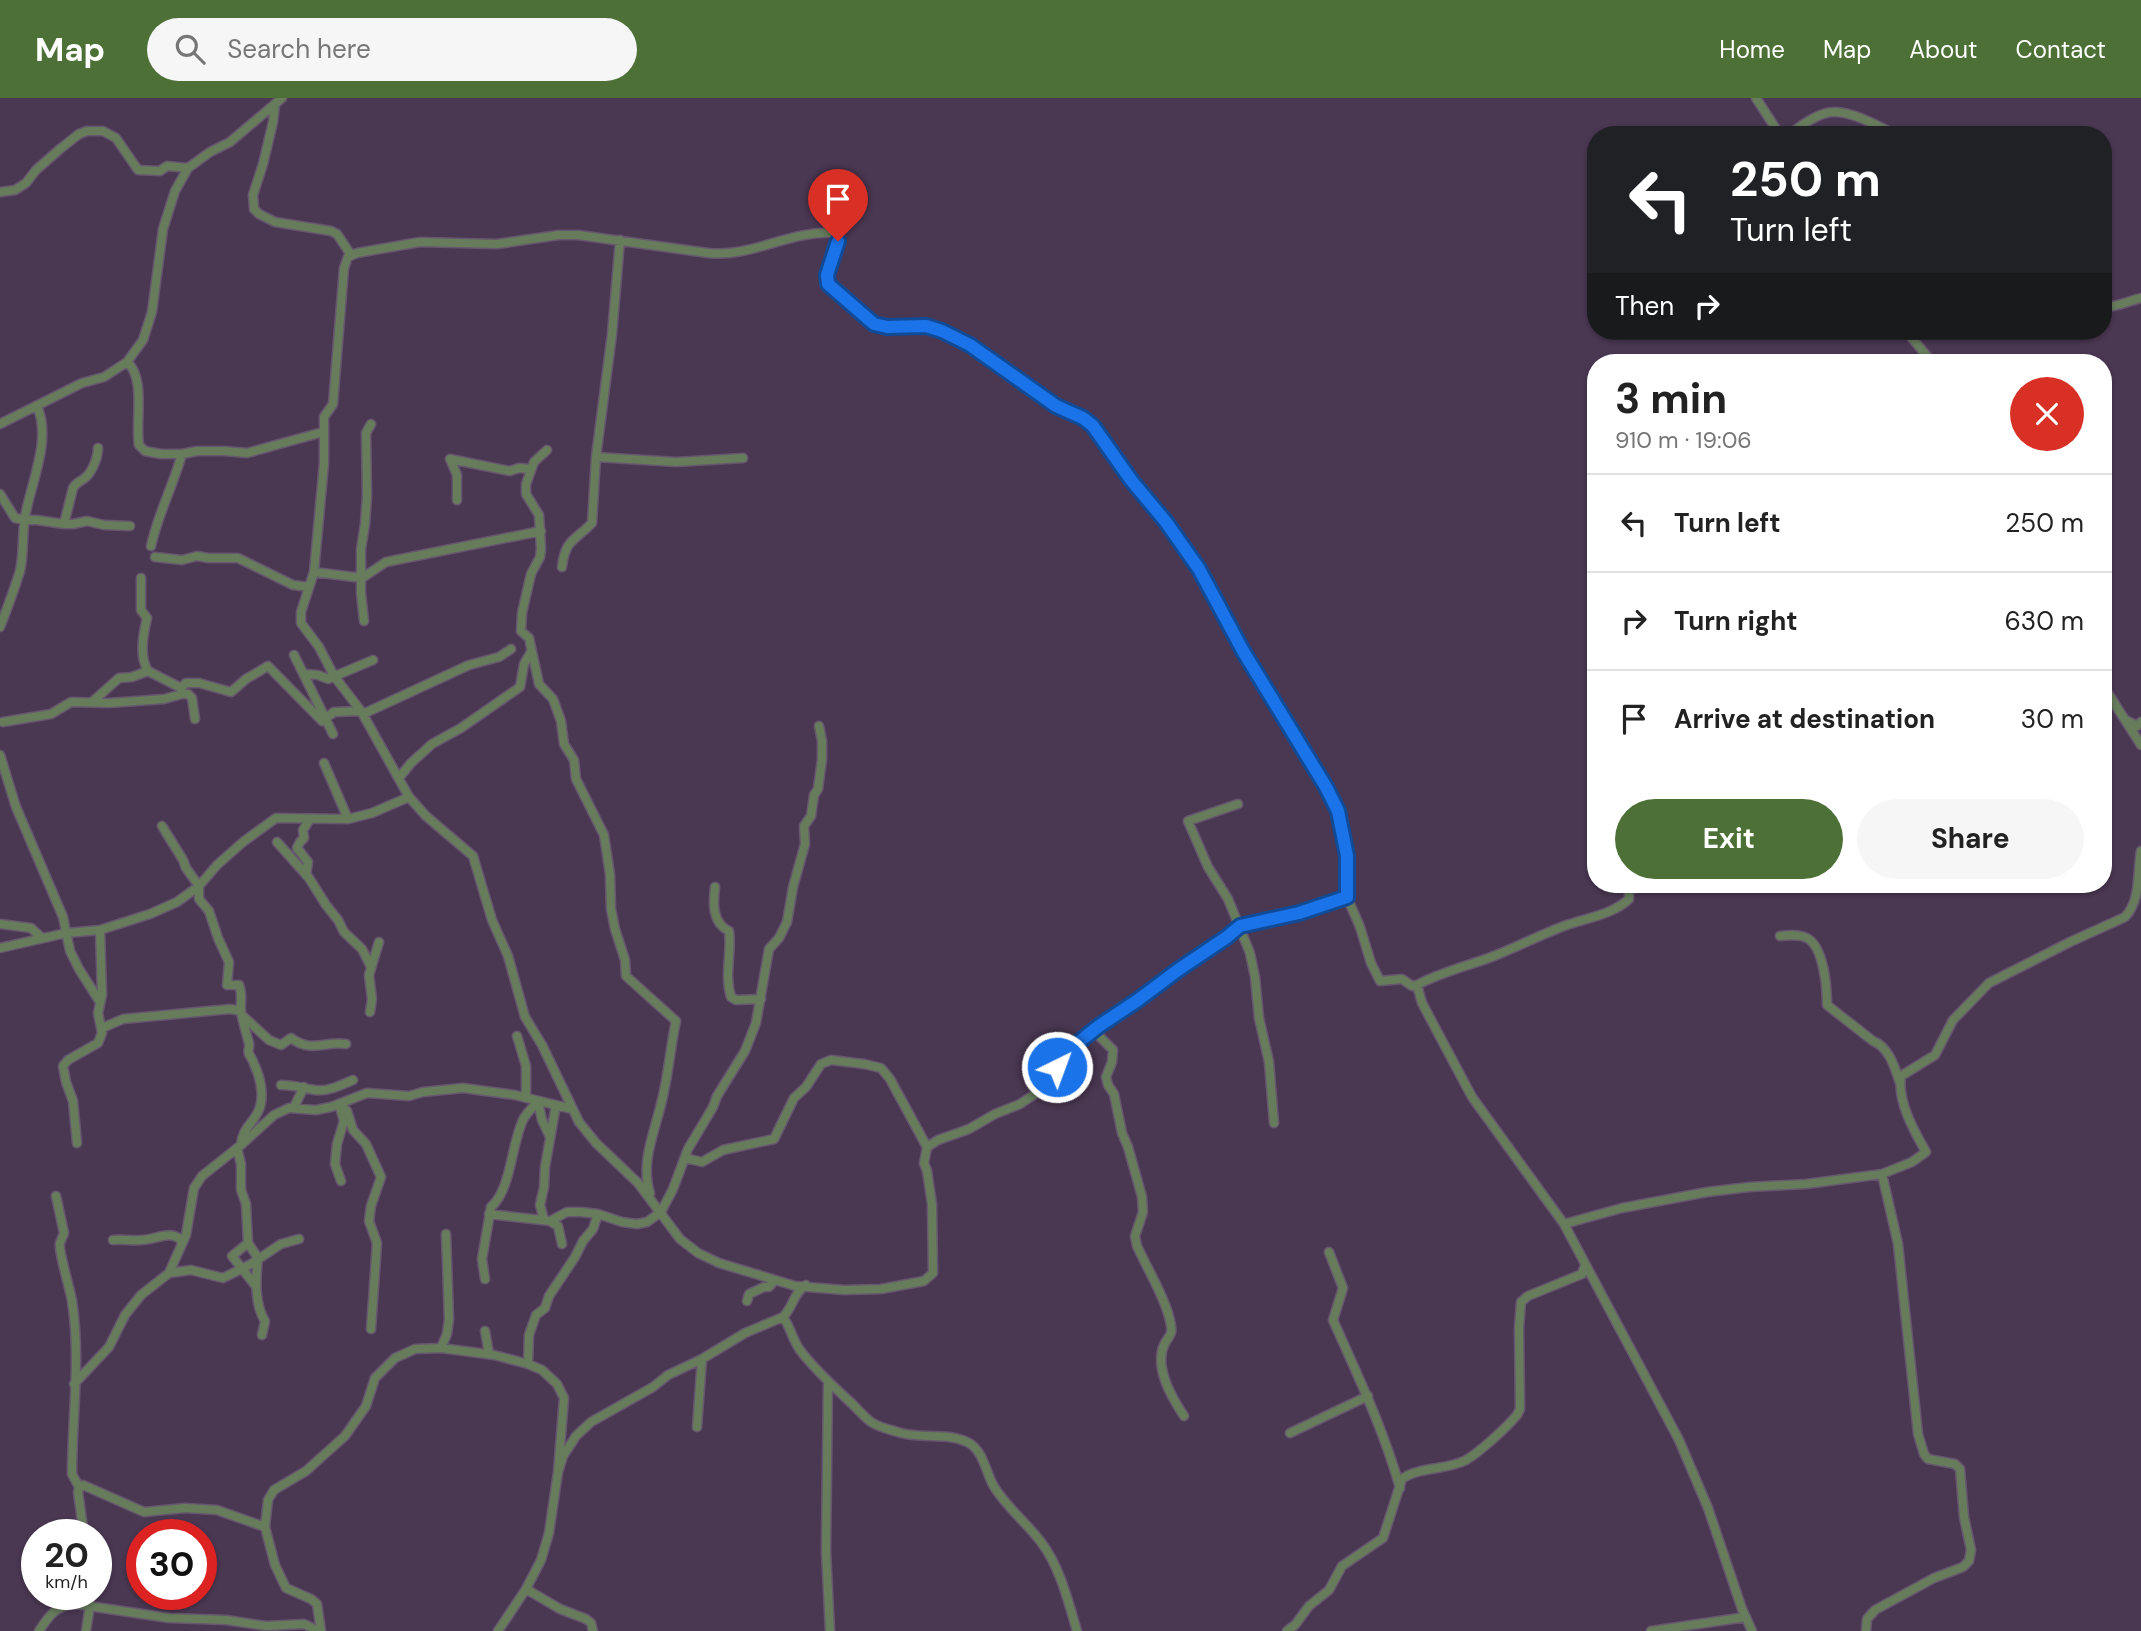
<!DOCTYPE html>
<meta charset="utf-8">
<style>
body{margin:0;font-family:"DM Sans",sans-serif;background:#f6f6f6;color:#222;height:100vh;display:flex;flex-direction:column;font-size:26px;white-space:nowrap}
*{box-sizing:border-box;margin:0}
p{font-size:23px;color:#767676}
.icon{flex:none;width:38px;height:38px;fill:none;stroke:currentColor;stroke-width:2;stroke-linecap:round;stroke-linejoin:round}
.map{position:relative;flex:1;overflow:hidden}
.sheet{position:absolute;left:1587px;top:256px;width:525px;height:539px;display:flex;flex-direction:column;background:#fff;border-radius:28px;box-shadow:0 2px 5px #0004}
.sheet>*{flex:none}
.top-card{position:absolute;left:1587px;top:28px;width:525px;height:214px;border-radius:28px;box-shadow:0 2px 5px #0004;background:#202124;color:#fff;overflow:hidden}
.speed{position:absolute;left:21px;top:1421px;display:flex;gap:14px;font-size:35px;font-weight:700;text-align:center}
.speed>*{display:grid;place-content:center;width:91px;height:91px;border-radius:50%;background:#fff;box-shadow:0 2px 5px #0004;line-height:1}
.speed small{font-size:18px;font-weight:400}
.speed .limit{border:10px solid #d22;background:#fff;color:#111}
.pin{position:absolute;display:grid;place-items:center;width:60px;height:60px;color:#fff;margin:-72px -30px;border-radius:50% 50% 50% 0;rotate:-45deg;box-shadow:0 0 7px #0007}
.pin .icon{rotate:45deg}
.me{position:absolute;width:77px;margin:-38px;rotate:42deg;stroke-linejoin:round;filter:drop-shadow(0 0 5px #0008)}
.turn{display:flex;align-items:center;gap:24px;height:147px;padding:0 28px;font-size:32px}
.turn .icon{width:91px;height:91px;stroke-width:2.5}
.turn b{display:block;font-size:49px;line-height:60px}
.then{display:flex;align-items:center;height:66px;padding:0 28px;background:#0003;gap:14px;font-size:26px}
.round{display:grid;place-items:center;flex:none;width:74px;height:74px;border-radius:37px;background:#f6f6f6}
.summary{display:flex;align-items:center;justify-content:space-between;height:119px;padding:0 28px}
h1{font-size:42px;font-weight:700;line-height:52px}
.button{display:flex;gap:14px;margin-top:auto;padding:14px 28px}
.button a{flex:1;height:80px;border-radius:42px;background:#4d7037;color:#fff;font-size:28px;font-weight:700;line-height:80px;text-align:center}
.button a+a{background:#f6f6f6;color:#222}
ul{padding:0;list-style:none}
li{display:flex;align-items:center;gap:21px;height:98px;padding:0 28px;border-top:2px solid #e0e0e0}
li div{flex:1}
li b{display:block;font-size:26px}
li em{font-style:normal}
header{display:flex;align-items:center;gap:42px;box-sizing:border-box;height:98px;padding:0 35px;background:#4d7037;color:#fff}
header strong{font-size:33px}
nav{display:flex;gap:38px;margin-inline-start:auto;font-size:24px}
.search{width:490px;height:63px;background:#f6f6f6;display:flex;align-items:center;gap:18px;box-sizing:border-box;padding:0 24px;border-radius:38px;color:#767676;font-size:26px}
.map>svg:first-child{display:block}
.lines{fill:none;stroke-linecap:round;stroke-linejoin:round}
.minor-casing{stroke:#67566f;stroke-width:11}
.minor{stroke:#667c5b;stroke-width:8}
.route-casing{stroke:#114b97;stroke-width:18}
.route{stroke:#1a73e8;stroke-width:12}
</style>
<header>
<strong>Map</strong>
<div class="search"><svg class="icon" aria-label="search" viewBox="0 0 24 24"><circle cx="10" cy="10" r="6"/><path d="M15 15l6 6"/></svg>Search here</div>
<nav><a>Home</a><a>Map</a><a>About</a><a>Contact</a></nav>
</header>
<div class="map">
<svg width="2141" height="1533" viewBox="0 0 2141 1533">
<rect width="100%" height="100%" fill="#4a3752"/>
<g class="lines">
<g class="minor-casing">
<path id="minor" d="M1756,0L1780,37
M275,7L273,24L263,66L253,97L254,111L259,116L275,124L331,133L337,136L351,157
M1789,37C1800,28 1819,14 1834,14C1852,13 1880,29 1896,37
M0,94L15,92L26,85L36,72L60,51L79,36L87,33H103L116,40L138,72L160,73L167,68L188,70L210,54L230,44L282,0
M620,142L612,236L596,359L676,364L743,360
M2104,209C2117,209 2128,203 2141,200
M1906,233L1932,264
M127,264C146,280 135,323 139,347L145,353L161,356H182L197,353H224L247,355L323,334
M0,326L82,285L104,279L127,264L143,242L152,214L163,131L175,93L188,70
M547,352L534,364L526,386V396L539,417L541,451L540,459L531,476L522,515L521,533L529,540L539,586L553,601L561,623L564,646L574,662L576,681L604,737L610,777L611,811L615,831L625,862L626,878L676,923C671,946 669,970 664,993C658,1027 639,1062 650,1095
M450,361L510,373L519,370L531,371
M450,361L457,377V402
M0,396L15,420L25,422H37L64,426H73L87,423L104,427L130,428
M64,426L73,390C77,383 81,384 86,379C93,372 98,359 98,350
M151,448C158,416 173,388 182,356
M155,459L182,462L197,458L208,460H238L293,487L309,489
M562,469C565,441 576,442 592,425L596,359
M314,474L362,480L386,464L541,433
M141,480V512L147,520C143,537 139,558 148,573
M364,523L361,495V451L365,426L367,398L366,335L371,326
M0,529C7,511 14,492 20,473C24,456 22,437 25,419C31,384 52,342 37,308
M294,557L333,636
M304,576L318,577L328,581L373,562
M2104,589L2141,647
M182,596L181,590L186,585H199L231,594L246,581L268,568L322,623L334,614L361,613
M92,604L119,580L132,579L148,573L181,590
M363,616L469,567L499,559L511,551
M2126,622L2137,628L2141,624
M3,624L51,616L71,604L109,605L164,601L182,596H188L192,600L195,621
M0,657L16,709L63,819L70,853L79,871L100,904
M324,665L348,721
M399,680L411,665L432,646L461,630L520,589L524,566L531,554
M1238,706L1188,723L1208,769L1228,801L1250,855L1255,879L1259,920L1269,964L1274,1025
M162,728L183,762L186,770L199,788V801L209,813L218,840L229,864L227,887H239C243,896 240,905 241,914C243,924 246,935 249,945C250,954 247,948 249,956C250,958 254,964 254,966C260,978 264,996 260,1009C255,1025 242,1029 241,1047
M277,744L309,780L326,807L338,822L344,834L362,851L371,869
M306,777L308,764L297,750L300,744L304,740L303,732L310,721
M715,789C713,805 712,825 729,833C732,855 724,877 731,899L736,902L761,901
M1347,799L1299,815L1240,828L1227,840L1088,936L1074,948L1057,969L1046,987L1035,996L1020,1006L995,1016L969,1031L938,1042L927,1049L924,1065L927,1073L932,1106L933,1175L924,1183L881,1191L844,1192L795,1188L719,1165L698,1155L680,1141L638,1085L596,1045L579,1024L542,947L525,919L508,858L492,822L473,758L426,718L409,699L361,613L334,578L319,549L301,525V514L314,474L324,365V319L333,306L344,170L348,159L357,155L420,144L497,146L559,137H578L708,155C751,160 790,132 833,135C846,149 825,169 828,186L870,224L878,228H926L937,230L961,241L1056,308L1083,320L1101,338L1131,382L1166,424L1199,471L1243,553L1326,689L1338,713L1347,758V799L1360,829L1371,865L1380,883L1402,881L1412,888L1417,887L1422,905L1472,999L1564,1126L1679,1342L1708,1410L1742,1511L1752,1533
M0,826L31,830L42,840
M1780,838C1789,837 1799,836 1807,840C1824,849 1827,890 1827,907L1873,943C1889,949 1895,970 1900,985
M0,850L66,835L100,832L150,816L177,804L199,788L217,767L243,744L276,720L348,721L372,715L409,699
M1417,887C1441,874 1468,868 1494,858C1517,849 1540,837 1564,828C1586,820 1612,817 1629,801V793L1642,786
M370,914L372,901L369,877L379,844
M244,919L269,942L281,947L291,940C311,955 324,943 346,946
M102,930L123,921L230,911L241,913
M1093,932L1113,952L1112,964L1106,979L1108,987L1114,996L1122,1035L1128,1049L1142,1099L1143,1114L1135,1138L1137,1148C1147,1170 1168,1205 1171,1228C1173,1237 1167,1240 1164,1247C1154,1270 1172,1300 1184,1318
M517,938L526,968V1000
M281,987C295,987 302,990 315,992C328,994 341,987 353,982
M538,1003L542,1022L550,1039
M339,1006L347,1013L353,1032L366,1046L381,1079L371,1108L369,1123L377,1145L371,1231
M339,1006L344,1023L337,1046L335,1066L341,1083
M294,1009L304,989
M77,1045L73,1003L66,984L63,968L68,962L98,945L102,935L98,915L102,897L100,832
M237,1050L241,1066V1092L246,1106L248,1145L258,1160C256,1179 254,1206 265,1223L262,1237
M685,1060L702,1064L723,1052L774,1041L794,1000L806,989L821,966L831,962L864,966L881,970L890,981L927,1049
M56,1098L64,1135C64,1136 60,1144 60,1145C58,1152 70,1191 72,1203C81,1260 72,1319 72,1376L79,1389
M489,1116L550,1123L567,1114H581L598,1116L622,1124L637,1126L647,1124L661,1114L673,1091L688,1051L713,1009L717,998L745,953L756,925L769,851L779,840L787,824L793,789L805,746L804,728L811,718L814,697L818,691L822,661V643L819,628
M544,1122L540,1107L544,1089L545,1069L556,1007
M550,1123L558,1128L562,1146
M1564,1126L1622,1110L1707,1094L1749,1089L1806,1086L1882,1076L1912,1064L1926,1054C1914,1033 1897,1003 1901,978L1935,957L1953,922L1989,885L2070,844L2125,819C2141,802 2137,776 2141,753
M113,1142C123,1141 132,1143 141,1142C157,1142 171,1130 183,1144
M248,1145L232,1158L255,1187
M1329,1154L1343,1190L1333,1222C1358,1278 1383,1330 1400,1390
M169,1175L191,1172L223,1180L251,1166L281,1146L299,1141
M485,1181L482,1161L491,1109C512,1091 511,1044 524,1020C528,1014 534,1008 538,1003
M806,1187C793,1195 793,1210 783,1219C791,1230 792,1241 800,1252C814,1271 831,1286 848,1302C856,1309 863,1318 871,1324C880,1330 892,1332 901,1335C923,1341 949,1334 969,1345C983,1353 986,1374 993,1387C1006,1409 1026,1424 1041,1444C1060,1469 1068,1503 1077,1533
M747,1203L749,1196L764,1189H769L774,1183
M485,1233L489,1256
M441,1250L447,1236L449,1221L446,1136
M528,1266L529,1237L536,1217L545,1210L549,1198L575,1159L583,1143L593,1131L598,1116
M828,1284L826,1453L830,1533
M74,1286L109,1249L125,1217L141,1197L169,1175L186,1137L194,1090L202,1078L241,1047L274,1017L289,1010L316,1012L331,1009L367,995L409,998L423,994L463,990L515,997L572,1011
M697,1329L702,1261
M1290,1335L1368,1298
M84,1437L78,1394L79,1389L83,1387L144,1414L185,1410L217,1412L265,1429
M526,1491L560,1511L586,1521L591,1525L593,1533
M39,1533C49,1518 55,1508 75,1506L169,1520L226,1522L266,1528L304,1526L319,1533
M86,1533L90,1507L89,1496
M321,1533L317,1506L311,1501L286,1490L275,1467L265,1429L268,1402L274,1392L306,1373L345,1338L366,1308L375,1280L395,1260L415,1251L441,1250L494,1257L528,1266L542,1272L557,1286L564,1300L558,1374
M498,1533L526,1491L541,1462L549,1435L558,1374L563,1358L576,1338L591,1324L653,1289L668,1277L702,1261L745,1235L783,1219
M1287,1533L1295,1527L1309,1508L1329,1492L1342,1468L1383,1440L1402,1381C1417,1369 1448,1372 1466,1362C1480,1354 1507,1329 1517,1317L1520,1311L1519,1230L1521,1204L1528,1198L1582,1176L1585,1167
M1651,1533L1746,1519
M1866,1533L1867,1521L1875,1512L1934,1480L1963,1469L1969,1463L1971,1452L1964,1419L1960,1371L1955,1366L1928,1361L1924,1356L1918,1336L1898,1146L1882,1076"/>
</g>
<use href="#minor" class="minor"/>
</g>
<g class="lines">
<g class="route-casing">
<path id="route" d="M838,143L827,177L828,186L874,226L887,229L926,228L942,233L970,247L1056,308L1083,320L1093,328L1131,382L1166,424L1199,471L1243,553L1326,689L1338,713L1347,758V799L1299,815L1240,828L1227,839L1178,872L1138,902L1099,928L1074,948L1057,969"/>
</g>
<use href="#route" class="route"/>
</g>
</svg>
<div class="speed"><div>20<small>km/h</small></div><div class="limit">30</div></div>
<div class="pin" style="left:838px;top:143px;background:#d93025"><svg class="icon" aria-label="arrive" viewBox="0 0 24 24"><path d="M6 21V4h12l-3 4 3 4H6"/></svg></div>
<svg class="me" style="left:1057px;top:969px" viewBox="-20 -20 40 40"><circle r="17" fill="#1a73e8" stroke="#fff" stroke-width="3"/><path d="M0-11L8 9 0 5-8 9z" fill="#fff"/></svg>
<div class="top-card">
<div class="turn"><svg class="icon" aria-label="left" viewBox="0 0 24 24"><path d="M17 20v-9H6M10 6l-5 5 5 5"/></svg><div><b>250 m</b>Turn left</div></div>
<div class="then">Then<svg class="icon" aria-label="right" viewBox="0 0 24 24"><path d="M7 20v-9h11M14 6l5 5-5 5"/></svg></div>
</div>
<section class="sheet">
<div class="summary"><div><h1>3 min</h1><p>910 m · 19:06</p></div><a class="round" style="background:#d93025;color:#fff"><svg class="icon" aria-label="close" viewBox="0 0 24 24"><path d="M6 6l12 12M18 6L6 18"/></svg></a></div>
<ul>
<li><svg class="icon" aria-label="left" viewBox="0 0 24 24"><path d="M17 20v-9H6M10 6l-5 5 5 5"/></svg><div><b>Turn left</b></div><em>250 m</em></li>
<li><svg class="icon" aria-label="right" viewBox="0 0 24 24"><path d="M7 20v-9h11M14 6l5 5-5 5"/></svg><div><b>Turn right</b></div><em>630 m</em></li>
<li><svg class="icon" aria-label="arrive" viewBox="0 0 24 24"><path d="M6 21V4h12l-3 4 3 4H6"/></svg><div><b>Arrive at destination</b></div><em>30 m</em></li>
</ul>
<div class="button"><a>Exit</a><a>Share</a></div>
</section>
</div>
